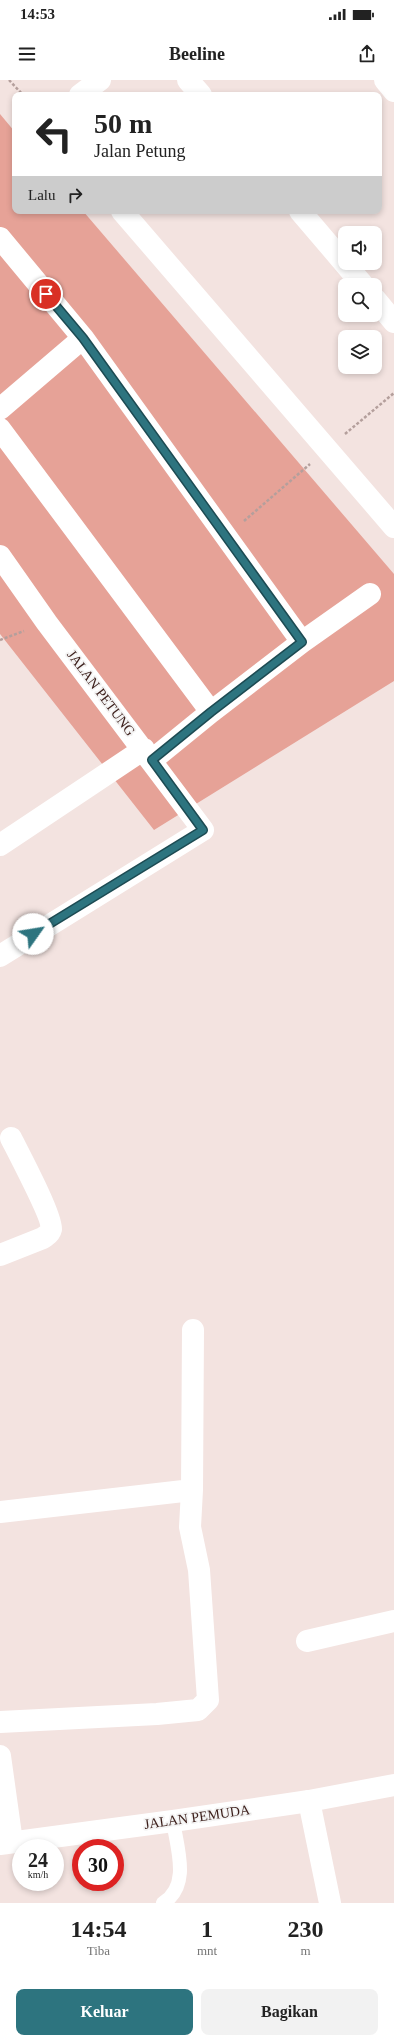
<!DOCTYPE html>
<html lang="id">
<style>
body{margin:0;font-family:"Times New Roman",serif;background:#f2f2f2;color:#222;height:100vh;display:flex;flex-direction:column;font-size:15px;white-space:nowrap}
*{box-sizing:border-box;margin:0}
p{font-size:13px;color:#767676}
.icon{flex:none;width:22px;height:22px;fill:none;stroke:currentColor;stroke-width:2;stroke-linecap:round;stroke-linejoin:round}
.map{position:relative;height:1823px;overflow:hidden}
.side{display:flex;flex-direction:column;background:#fff;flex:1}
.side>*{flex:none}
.hud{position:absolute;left:12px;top:12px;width:370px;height:122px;border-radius:8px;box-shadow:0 2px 6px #0003;background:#fff;color:#222;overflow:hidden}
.fabs{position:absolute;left:338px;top:146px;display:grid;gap:8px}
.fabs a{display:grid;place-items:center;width:44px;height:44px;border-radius:8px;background:#fff;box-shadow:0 2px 6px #0003;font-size:20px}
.speed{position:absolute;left:12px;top:1759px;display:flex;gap:8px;font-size:20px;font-weight:700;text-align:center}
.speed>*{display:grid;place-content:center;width:52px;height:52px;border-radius:50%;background:#fff;box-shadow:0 2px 6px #0003;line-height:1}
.speed small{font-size:10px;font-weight:400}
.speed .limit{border:6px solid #d22;background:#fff;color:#111}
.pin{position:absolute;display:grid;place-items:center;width:34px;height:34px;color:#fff;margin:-17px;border:2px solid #fff;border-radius:50%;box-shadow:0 1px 4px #0007}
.me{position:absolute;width:44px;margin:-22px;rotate:58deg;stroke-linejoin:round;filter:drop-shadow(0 0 3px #0008)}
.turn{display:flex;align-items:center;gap:14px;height:84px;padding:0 16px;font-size:18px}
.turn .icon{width:52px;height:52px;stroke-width:2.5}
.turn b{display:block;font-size:28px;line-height:34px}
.then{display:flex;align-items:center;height:38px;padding:0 16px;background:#0003;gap:8px;font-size:15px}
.eta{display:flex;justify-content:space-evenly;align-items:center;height:68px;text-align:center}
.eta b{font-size:24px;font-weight:700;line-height:28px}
.action{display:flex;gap:8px;margin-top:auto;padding:8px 16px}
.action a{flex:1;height:46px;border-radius:8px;background:#2d747f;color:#fff;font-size:16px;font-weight:700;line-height:46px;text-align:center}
.action a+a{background:#f2f2f2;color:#222}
.status{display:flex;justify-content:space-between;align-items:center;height:28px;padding:0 20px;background:#fff;direction:ltr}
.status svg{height:11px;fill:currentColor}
header{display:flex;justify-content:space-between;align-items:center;height:52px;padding:0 16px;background:#fff;font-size:18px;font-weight:700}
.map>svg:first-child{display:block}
.building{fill:#e6a297}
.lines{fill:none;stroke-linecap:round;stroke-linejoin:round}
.path{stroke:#b49f9c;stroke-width:2.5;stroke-dasharray:3 2;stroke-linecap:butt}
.lane{stroke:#fff;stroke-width:14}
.street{stroke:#fff;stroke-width:22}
.primary{stroke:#fff;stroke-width:22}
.route-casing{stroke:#1d4b53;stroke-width:10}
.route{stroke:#2d747f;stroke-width:7}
.labels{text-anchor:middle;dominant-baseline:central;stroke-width:3.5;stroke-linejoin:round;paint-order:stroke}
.street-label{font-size:14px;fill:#3b1e1a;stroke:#f4f4f4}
</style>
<div class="status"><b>14:53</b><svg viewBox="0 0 49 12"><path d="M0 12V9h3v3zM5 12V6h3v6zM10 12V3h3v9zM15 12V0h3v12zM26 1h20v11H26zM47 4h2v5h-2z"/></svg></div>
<header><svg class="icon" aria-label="menu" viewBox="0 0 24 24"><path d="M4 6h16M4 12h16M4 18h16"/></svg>Beeline<svg class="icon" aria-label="share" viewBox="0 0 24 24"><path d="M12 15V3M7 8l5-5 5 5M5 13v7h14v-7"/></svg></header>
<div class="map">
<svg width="394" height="1823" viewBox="0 0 394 1823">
<rect width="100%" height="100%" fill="#f3e3e0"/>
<path class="building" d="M0,34L15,52V131H83L394,494V601L154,750L0,554Z"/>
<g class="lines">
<path class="path" d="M9,0L23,15
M345,354L394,313
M244,441L310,384
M0,560L24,551"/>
<path class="lane" d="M163,1823C191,1806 177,1768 173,1741"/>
<path class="street" d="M188,0L201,15
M385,0L394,11
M80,15L100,0
M122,131L394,447
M300,131L363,205
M0,158L83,258L302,562L211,632L152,680
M375,219L394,242
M0,329L83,258
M0,349L211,632
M0,476L47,543L203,750L0,876
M302,562L370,514
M0,765L144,669
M0,1175L43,1158C47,1155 50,1154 51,1149C53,1138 18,1072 11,1058
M0,1432L192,1410
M307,1561L394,1541
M0,1642L157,1634L198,1630L208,1620L199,1490L190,1447L192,1410L193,1250
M0,1676L12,1762
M309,1721L330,1823"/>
<path class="primary" d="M0,1764L173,1741L309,1721L394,1705"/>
</g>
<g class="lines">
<g class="route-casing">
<path id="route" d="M33,854L203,750L152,680L211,632L302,562L83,258L46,214"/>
</g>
<use href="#route" class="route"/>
</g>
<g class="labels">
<g class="street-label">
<text transform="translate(101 613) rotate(53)">JALAN PETUNG</text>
<text transform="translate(197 1737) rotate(-8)">JALAN PEMUDA</text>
</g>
</g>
</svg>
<div class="fabs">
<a><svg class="icon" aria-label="sound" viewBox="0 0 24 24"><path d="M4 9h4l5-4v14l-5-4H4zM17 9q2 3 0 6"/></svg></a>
<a><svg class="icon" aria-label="search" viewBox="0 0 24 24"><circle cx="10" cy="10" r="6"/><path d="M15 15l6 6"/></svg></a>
<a><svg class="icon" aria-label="layers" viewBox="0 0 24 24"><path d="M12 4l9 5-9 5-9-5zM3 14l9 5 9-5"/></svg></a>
</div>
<div class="speed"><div>24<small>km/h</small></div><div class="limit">30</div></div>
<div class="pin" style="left:46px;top:214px;background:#d93025"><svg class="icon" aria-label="arrive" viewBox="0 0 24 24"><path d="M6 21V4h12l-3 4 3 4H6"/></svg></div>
<svg class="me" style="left:33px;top:854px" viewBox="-20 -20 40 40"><circle r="19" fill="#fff"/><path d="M0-13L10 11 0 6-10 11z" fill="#2d747f"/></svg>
<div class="hud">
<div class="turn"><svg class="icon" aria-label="left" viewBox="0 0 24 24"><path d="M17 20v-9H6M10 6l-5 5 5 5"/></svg><div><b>50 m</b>Jalan Petung</div></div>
<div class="then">Lalu<svg class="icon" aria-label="right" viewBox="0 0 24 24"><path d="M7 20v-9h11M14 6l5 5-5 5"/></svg></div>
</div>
</div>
<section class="side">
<div class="eta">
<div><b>14:54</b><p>Tiba</p></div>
<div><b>1</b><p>mnt</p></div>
<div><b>230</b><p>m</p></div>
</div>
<div class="action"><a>Keluar</a><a>Bagikan</a></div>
</section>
